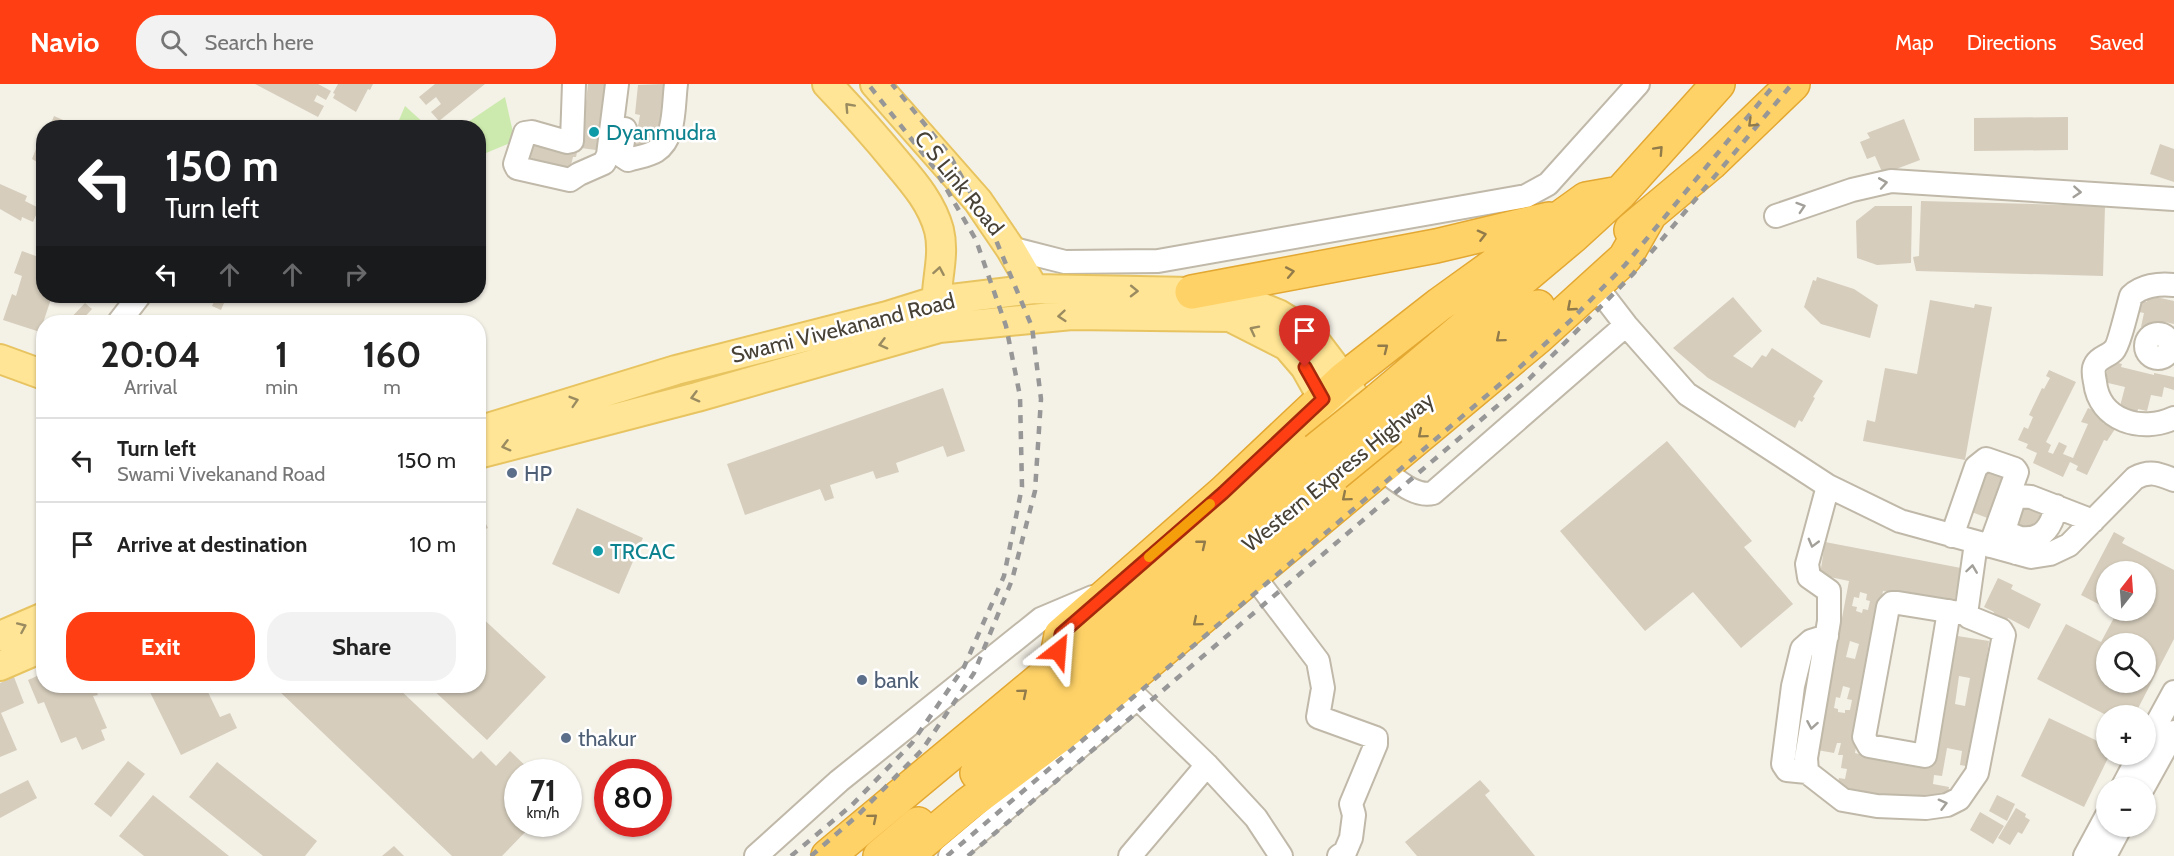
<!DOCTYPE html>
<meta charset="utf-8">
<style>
body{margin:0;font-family:Cabin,sans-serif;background:#f2f2f2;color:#222;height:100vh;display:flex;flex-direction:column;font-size:22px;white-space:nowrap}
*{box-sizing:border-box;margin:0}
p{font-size:20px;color:#767676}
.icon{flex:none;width:33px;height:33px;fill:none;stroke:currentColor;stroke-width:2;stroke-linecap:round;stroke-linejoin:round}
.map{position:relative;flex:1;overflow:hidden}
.drawer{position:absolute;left:36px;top:231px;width:450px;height:378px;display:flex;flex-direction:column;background:#fff;border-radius:24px;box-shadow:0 2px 4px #0004}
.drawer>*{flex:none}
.banner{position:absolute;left:36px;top:36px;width:450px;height:183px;border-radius:24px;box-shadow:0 2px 4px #0004;background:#202124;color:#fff;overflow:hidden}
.needle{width:39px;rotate:17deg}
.controls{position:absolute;left:2096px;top:477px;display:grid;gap:12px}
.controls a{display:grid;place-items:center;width:60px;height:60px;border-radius:50%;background:#fff;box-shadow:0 2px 4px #0004;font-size:30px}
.speed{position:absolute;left:504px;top:675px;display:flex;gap:12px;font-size:30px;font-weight:700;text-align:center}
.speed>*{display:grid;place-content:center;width:78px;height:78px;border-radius:50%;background:#fff;box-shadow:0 2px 4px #0004;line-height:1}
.speed small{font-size:15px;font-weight:400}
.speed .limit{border:9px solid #d22;background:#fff;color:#111}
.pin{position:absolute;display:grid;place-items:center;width:51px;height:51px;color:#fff;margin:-62px -26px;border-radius:50% 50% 50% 0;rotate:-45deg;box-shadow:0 0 6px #0007}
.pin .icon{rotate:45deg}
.me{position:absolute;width:66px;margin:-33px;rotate:28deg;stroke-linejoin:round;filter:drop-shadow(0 0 4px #0008)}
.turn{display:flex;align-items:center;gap:21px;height:126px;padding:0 30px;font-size:27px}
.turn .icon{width:78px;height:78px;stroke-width:2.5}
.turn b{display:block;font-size:42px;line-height:51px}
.lanes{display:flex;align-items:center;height:57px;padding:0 30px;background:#0003;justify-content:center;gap:30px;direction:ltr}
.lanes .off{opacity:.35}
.eta{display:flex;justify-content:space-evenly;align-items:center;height:102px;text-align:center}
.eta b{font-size:36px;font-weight:700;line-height:42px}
.button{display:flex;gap:12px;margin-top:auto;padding:12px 30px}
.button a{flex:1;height:69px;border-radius:24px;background:#ff3f13;color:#fff;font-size:24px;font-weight:700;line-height:69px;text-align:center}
.button a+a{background:#f2f2f2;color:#222}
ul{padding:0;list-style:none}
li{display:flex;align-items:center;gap:18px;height:84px;padding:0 30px;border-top:2px solid #e0e0e0}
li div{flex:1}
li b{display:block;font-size:22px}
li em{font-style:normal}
header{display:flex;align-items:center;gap:36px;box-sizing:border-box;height:84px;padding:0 30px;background:#ff3f13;color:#fff}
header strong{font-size:28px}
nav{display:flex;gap:33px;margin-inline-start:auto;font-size:21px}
.search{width:420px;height:54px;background:#f2f2f2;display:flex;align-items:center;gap:15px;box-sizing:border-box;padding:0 21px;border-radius:24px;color:#767676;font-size:22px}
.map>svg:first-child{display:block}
.green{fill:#cdeaae}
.building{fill:#d6cdbc;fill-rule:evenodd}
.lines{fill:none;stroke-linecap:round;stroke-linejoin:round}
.minor-casing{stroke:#c0b9a9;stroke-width:26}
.major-casing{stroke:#e8c461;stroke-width:32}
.highway-casing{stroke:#e3a832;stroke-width:36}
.minor{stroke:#fff;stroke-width:22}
.major{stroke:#ffe595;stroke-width:28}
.highway{stroke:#ffd267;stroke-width:33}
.rail{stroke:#979797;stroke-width:4.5;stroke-dasharray:8 8;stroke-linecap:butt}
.highway-bridge-casing{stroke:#e3a832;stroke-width:36;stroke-linecap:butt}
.highway-bridge{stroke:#ffd267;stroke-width:33}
.oneway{stroke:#9a8b61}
.oneway2{stroke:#917b4a}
.oneway3{stroke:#a3a09a}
.route-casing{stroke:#a6290c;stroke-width:15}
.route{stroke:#ff3f13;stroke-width:10}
.slow{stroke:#f59e0b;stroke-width:10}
.culture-dot{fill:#0f9aa8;stroke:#fff;stroke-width:2}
.service-dot{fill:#5c6f8a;stroke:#fff;stroke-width:2}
.labels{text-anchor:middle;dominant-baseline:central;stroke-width:5;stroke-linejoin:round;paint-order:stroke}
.culture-label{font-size:22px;fill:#0d838f;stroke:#fff;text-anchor:start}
.street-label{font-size:22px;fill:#474136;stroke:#fff}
.service-label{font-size:22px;fill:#4e5e75;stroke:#fff;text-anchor:start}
</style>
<header>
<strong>Navio</strong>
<div class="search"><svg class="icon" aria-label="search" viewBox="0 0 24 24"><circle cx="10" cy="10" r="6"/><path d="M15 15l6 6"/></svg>Search here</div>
<nav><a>Map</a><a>Directions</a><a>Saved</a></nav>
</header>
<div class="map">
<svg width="2174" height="772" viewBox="0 0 2174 772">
<rect width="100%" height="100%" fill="#f4f1e7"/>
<path class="green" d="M505,13L515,57L479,72L478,44H459Z
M405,22L425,40L433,43H396Z"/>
<path class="building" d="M255,0H318L331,7L326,16L317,11L314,17L324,22L318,33Z
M338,0H373L370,6L368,5L356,28L333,14L335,10L333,9Z
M435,0H485L439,37L431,28L441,20L436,13L426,21L419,13Z
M588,0H611L610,9L604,8V15L609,16L608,27L601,26V31L608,32L603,76L595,75L596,66L581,64Z
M664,0L663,6L669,7L663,55L646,53L645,60L641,59L639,71L626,70L631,41L638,42L640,31L635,30L638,1Z
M54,32L70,39L68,44H49Z
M2068,33V66L1974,67V34Z
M1904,35L1920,76L1883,90L1875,72L1867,75L1860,58L1870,54L1867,49Z
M143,36L155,44H138Z
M528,51L578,64L576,73H573L571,81L575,82L572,94L520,80Z
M43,56H44V82L32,75L36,65L39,67Z
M2160,60L2174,65V98L2150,90Z
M0,100L27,112L25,117L39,124L33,138L22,133L21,137L0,125Z
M1921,117L2105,122L2103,192L1916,187L1913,173L1919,172Z
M1875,122H1912L1911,179L1877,181L1857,174L1856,137Z
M22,167L44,175V212H52L40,248L3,236L12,210L16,212L22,192L14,189Z
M1817,193L1854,205L1878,221L1870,254L1821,240L1804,223L1813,196L1816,197Z
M2158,207L2156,213L2174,217V240L2165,238L2162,248L2141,243L2144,229L2139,228L2142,217L2147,218L2148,213Z
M183,212H227L221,226L212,222L214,218L199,213L198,217Z
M1733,213L1762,247L1733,272L1752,284L1762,271L1766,273L1772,264L1823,297L1813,313L1815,314L1802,338L1799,336L1795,344L1708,294L1673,264Z
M1930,216L1974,224L1975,220L1992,223L1965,376L1863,357L1867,336L1875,338L1885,284L1917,290Z
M85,219L92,225L80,238H67Z
M2110,277L2122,280L2121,283L2154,291V289L2174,293V306L2164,303L2162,313L2151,311L2147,327L2138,325L2137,330L2119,326L2125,303L2104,298Z
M2049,286L2076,298L2046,358L2051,361L2048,368L2053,370L2059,358L2067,362L2063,370L2073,374L2088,340L2081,338L2088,324L2106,332L2103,339L2115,345L2107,357L2104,356L2087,391L2076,386L2078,382L2070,378L2063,393L2033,379L2037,369L2026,364L2028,360L2018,356L2024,343L2028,345L2033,333L2029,331L2042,304L2044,305L2050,294L2046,292Z
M943,304L965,367L947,373L943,362L896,379L899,388L876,395L873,387L830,401L834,414L825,417L820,405L745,431L727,380Z
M1667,357L1752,457L1744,463L1793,520L1741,564L1693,508L1645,547L1560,447Z
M1984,387L2008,396L1990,435L1969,427Z
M2019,416L2049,427L2034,451L2009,442Z
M478,424L488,444L478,448Z
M577,424L643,454L619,510L552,480Z
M2114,448L2125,454L2122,459L2174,486V555L2134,632H2108L2037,595L2066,540L2101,558L2116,530L2110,526H2145V488H2106V524L2081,511ZM2106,560H2145V598H2106Z
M1825,458L1961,484L1954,521L1883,507L1855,669L1898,680V675L1930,678L1951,551L1989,557L1972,683L1960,681L1962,667L1947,664L1942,692L1934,691L1933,700L1949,703L1946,720L1894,710L1893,718L1836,707L1839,694L1845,695L1847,685L1841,684L1843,671H1838L1841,659H1837L1834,669L1817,666L1849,497L1820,491ZM1860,508L1867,510L1866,516L1870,517L1868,526L1863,525L1862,529L1856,527L1857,523L1852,522L1854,513L1859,514ZM1850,557L1859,560L1855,575L1846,573ZM1959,592L1970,594L1965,622L1955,620ZM1843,602L1850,604L1847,615L1852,616L1850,626H1845V629L1838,628V625L1834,624L1836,613L1840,614Z
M1998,494L2013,501L2011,505L2041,520L2029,545L2008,534L2006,537L1993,530L1994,528L1984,523Z
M478,530L546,593L487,656L429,602H478Z
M44,589V602H94L98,611L93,612L107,644L101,646L105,656L82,666L76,653L61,659L44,618L38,620L28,596Z
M14,593L24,619L1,629L17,666L0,673V599Z
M147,602H205L220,633L230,629L237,644L181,671Z
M282,602H396L473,675L481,667L496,682L510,667L532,688H518V740H533L502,772H452L278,606Z
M2049,634L2106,661V670H2110L2084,723L2021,692Z
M128,677L145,690L111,733L94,720Z
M217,678L317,757L305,772H263L189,713Z
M28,696L37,714L0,734V710Z
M1480,696L1490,707L1485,711L1535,772H1417L1405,758Z
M153,711L229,772H144L119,752Z
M1997,711L2015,720L2007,737L1989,727Z
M2016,724L2026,730L2025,733L2030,736L2022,750L2018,748L2010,761L1998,754Z
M1980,728L2004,742L1993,760L1970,746Z
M394,762L404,772H382Z"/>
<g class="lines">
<g class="minor-casing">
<path id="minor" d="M574,0L572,57L567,58L532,48L525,49L515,80L517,84L570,96L579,90L604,79L608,71L617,0
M625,45L621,69L622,72L628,76C637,73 648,72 656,67C676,54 673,22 676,0
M1776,132L1852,106L1891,97L2174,115
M1010,164L1065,178L1158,177L1526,112L1548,100L1638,0
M2174,201C2159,199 2141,202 2131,212C2128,222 2119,261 2114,266C2108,273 2097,273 2094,284C2093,289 2094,293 2095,298C2099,337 2142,349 2174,334
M1596,202L1626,241L1687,310L1828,402L1900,437L2031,473L2050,470L2069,461L2135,394C2150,386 2159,390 2174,396
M119,238L139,212
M2146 262a12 12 0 1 1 24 0a12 12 0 1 1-24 0Z
M1380,384C1395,394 1414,414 1433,409L1626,241
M1828,402L1807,480L1809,493L1829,507V537L1806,674L1807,688L1843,716L1877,722L1926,724L1947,721L1959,715L1977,689L2004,551L2001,546L1969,533L1966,530L1976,459
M1952,452L1976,383L1986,375L2015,385L2017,388L1990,462
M2020,454C2043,457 2052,442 2056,422
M2016,469L2020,454L2007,449L2004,446L2014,415L2018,412L2031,413L2093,437
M1253,491L1318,577L1323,604L1318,633L1376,654V660L1351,720L1354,731L1351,754L1345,768L1339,772
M1949,527L1925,672L1869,662L1864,653L1888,523L1892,519H1898L1966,530
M1128,605L1207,681L1256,734L1281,772
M2145,661L2174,608
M1807,688L1787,686L1783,680L1793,602L1802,565L1811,557L1827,552
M2122,704L2140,670
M2143,704L2174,648
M756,772L839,697L1041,535L1093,513
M950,772L1137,614
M1130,772L1207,681
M2085,772L2106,733
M2105,772L2121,742"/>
</g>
<g class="major-casing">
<path id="major" d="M827,0C852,26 875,52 898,80C915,100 932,120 939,146C946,175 933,204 937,233
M875,0L978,117L1010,164L1034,205
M0,275L44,291
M478,347L676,286L887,232L935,217L1034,205L1192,208L1238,214L1278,230L1309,249L1344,295L1374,347
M478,370L697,313L939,244L1072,231L1230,233L1287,262L1305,283L1323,315L1360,359
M0,552L44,533
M0,582L44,563"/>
</g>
<g class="highway-casing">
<path id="highway" d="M1631,146L1711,79L1793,0
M1192,208L1436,162L1549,135
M1378,316L1573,152L1620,109L1718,0
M1391,344L1538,223
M1055,583L1061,551L1223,409L1344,295L1440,220L1586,115L1620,109
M977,689L1061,615L1335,390
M828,772L1316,366
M880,772L918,740
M906,772L967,721L1068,645L1538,253L1625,174L1649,132"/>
</g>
<use href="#minor" class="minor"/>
<use href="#major" class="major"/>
<use href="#highway" class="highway"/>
<path class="rail" d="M791,772L852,721L912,659L964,583L1004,492L1022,403L1020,312L1006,242L976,156L935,85L868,0
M811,772L857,732L922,666L974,589L1012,496L1035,407L1041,315L1032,243L993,149L949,70L892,0
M947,772L1519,284L1572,235L1625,181L1775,0
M968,772L1529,295L1633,190L1792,0"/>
<g class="highway-bridge-casing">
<path id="highway-bridge" d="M1316,366L1378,316
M1335,390L1391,344"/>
</g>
<use href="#highway-bridge" class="highway-bridge"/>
</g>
<defs><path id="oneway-chevron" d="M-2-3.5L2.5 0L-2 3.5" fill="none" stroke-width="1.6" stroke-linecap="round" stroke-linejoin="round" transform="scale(1.5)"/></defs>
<g class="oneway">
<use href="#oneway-chevron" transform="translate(849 23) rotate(-133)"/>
<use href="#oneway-chevron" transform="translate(939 187) rotate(-80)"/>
<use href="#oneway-chevron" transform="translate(1134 207) rotate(1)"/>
<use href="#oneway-chevron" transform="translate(1062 232) rotate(175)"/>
<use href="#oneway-chevron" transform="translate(1254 246) rotate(-153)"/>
<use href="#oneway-chevron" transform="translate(883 260) rotate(165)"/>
<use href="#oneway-chevron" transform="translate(695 313) rotate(165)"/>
<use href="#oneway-chevron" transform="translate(574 317) rotate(-17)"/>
<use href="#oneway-chevron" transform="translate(506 362) rotate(165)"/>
<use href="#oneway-chevron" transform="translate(22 543) rotate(-24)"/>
</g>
<g class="oneway2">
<use href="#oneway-chevron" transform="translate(1752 39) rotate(136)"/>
<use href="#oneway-chevron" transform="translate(1659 66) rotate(-47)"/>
<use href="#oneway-chevron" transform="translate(1482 151) rotate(-14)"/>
<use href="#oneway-chevron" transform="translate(1290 188) rotate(-11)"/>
<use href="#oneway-chevron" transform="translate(1571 223) rotate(139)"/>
<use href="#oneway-chevron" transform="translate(1500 254) rotate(140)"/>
<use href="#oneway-chevron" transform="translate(1384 264) rotate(-38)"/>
<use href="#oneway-chevron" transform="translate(1422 350) rotate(140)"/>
<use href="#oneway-chevron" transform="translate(1346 413) rotate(140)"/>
<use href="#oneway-chevron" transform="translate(1202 460) rotate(-39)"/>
<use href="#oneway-chevron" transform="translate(1197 538) rotate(140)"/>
<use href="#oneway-chevron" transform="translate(1023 609) rotate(-40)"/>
<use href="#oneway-chevron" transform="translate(873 734) rotate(-40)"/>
</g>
<g class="oneway3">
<use href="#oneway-chevron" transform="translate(1883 99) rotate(-10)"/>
<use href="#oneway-chevron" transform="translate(2077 108) rotate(4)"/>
<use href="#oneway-chevron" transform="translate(1801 123) rotate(-18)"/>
<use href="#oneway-chevron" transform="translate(1813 459) rotate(105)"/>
<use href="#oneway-chevron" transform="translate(1972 485) rotate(-82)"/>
<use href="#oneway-chevron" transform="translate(1812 641) rotate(100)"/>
<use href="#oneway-chevron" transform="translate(1943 720) rotate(-15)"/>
</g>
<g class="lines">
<g class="route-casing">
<path id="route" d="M1058,567L1061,550L1223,409L1323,315L1305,283"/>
</g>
<use href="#route" class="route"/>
<path class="slow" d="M1149,473L1210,420"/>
</g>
<g class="culture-dot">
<circle cx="594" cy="48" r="6"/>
<circle cx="598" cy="467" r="6"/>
</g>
<g class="service-dot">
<circle cx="512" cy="389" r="6"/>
<circle cx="862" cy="596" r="6"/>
<circle cx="566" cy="654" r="6"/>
</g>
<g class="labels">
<g class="culture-label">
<text x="606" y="48">Dyanmudra</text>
<text x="610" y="467">TRCAC</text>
</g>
<g class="street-label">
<text transform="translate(959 99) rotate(51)">C S Link Road</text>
<text transform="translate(843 244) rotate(-14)">Swami Vivekanand Road</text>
<text transform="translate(1338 388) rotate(-39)">Western Express Highway</text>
</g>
<g class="service-label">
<text x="524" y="389">HP</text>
<text x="874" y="596">bank</text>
<text x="578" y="654">thakur</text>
</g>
</g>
</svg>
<div class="controls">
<a><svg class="needle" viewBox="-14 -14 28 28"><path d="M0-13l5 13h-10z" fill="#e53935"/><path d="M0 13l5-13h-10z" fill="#767676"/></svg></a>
<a><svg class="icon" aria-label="search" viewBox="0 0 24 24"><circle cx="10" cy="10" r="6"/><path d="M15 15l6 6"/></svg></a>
<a>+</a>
<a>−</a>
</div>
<div class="speed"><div>71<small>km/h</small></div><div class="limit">80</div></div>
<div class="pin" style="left:1305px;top:283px;background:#d93025"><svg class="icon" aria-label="arrive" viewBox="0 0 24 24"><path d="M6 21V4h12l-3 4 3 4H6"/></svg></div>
<svg class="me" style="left:1058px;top:567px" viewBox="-20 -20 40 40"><path d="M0-17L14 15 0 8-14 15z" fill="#ff3f13" stroke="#fff" stroke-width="4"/></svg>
<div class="banner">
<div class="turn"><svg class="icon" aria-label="left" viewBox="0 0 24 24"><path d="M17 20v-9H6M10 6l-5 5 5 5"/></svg><div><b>150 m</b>Turn left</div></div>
<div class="lanes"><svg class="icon" aria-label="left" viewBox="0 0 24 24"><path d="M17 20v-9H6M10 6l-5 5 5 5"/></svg><svg class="icon off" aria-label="ahead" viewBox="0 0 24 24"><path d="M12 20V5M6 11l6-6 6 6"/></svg><svg class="icon off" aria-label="ahead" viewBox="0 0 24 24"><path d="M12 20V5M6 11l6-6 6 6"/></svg><svg class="icon off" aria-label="right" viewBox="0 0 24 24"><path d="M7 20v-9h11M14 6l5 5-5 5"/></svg></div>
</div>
<section class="drawer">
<div class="eta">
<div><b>20:04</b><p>Arrival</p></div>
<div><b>1</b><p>min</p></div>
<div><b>160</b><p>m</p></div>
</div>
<ul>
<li><svg class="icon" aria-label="left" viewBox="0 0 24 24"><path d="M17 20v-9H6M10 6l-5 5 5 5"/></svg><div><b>Turn left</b><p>Swami Vivekanand Road</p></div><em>150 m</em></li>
<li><svg class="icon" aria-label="arrive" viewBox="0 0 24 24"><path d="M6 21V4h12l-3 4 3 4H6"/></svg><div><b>Arrive at destination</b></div><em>10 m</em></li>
</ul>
<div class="button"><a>Exit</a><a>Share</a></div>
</section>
</div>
